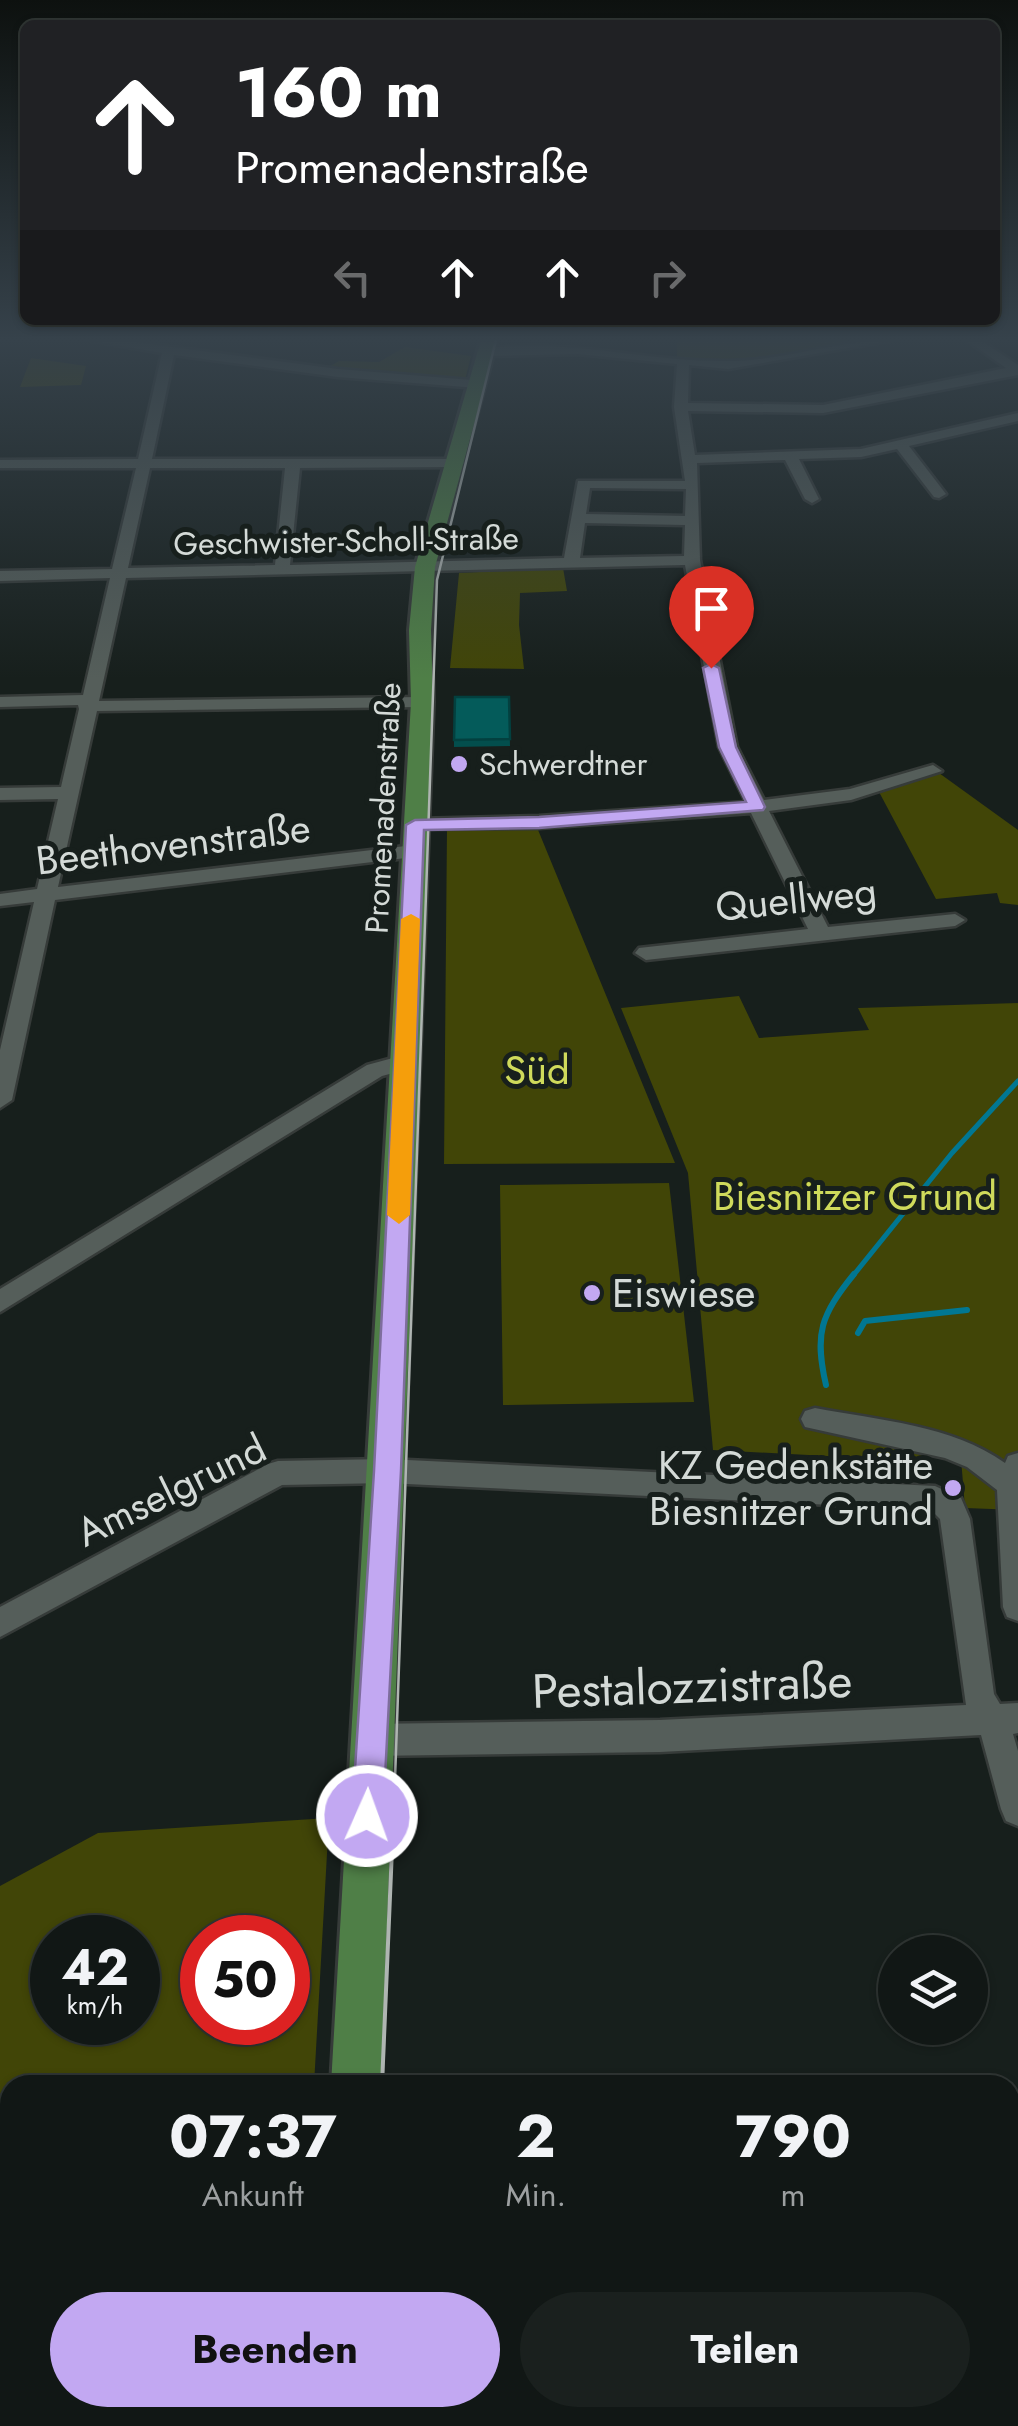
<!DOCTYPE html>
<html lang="de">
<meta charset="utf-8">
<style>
body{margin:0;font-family:Jost,sans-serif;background:#1a201e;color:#f1f3f6;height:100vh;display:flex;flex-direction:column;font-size:38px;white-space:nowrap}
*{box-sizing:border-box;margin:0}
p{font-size:32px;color:#9c9fa0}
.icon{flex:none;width:55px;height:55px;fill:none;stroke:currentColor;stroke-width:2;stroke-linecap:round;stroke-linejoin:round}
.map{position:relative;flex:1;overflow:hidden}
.sheet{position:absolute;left:0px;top:2075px;width:1020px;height:352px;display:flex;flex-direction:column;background:#111715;border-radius:30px 30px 0 0;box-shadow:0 2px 8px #0004,0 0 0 2px #303634}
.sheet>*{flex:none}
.top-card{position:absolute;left:20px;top:20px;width:980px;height:305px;border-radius:15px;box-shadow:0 2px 8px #0004,0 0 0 2px #303634;background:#202124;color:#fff;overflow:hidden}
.tools{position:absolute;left:878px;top:1935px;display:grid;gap:20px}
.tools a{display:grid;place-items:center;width:110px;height:110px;border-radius:50%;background:#111715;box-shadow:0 2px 8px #0004,0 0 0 2px #303634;font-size:50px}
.speed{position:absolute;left:30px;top:1915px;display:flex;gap:20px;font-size:50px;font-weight:700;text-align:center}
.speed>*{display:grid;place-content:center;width:130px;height:130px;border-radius:50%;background:#111715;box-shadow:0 2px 8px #0004,0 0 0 2px #303634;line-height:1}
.speed small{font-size:25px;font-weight:400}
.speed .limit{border:15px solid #d22;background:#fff;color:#111}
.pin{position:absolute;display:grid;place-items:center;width:85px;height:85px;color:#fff;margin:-102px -42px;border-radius:50% 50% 50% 0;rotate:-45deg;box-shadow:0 0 10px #0007}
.pin .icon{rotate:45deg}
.me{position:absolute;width:110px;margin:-55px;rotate:2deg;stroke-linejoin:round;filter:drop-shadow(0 0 8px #0008)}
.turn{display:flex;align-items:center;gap:35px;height:210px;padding:0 50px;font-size:45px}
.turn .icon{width:130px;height:130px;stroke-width:2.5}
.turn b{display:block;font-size:70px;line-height:85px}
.lanes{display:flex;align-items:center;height:95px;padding:0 50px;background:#0003;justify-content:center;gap:50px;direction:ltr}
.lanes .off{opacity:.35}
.eta{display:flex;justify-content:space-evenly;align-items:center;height:170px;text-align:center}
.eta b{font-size:60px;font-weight:700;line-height:70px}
.action{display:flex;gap:20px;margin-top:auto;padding:20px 50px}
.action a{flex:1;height:115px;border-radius:60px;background:#c2a8f2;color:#111;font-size:40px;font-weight:700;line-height:115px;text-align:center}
.action a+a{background:#1a201e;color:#f1f3f6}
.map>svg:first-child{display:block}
.green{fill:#414507;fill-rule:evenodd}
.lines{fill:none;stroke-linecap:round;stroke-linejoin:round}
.stream-far1{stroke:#017792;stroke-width:5}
.stream{stroke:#017792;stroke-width:6}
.minor-casing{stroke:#363b39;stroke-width:5}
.major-casing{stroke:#363b39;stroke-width:6}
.minor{fill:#555e5a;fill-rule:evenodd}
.major{fill:#4f7f47;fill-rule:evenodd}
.tram-far1{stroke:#afb5b2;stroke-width:2.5}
.tram{stroke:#afb5b2;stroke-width:4}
.wall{fill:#034e4d}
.building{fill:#045b5a;stroke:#03403f;stroke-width:2.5}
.route{fill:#c2a8f2;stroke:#7e6d9d;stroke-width:2.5}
.slow{fill:#f59e0b}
.poi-dot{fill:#c2a8f2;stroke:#171f1c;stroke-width:4}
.labels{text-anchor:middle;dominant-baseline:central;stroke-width:10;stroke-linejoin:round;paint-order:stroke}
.far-street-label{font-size:32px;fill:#d4dad7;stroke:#171f1c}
.far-poi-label{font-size:32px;fill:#d4dad7;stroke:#171f1c;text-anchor:start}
.street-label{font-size:40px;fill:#d4dad7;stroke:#171f1c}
.park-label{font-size:40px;fill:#cfda5b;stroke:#171f1c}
.poi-label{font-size:40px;fill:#d4dad7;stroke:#171f1c;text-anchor:start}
.near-street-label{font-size:48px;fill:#d4dad7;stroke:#171f1c}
</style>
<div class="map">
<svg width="1018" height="2426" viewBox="0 0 1018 2426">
<rect width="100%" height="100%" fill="#171f1c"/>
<path class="green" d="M677,340H845L851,343C786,355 744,362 677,358Z
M405,347L471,356L465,380L327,368L339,361L379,362Z
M31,358L86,366L81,385L20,387Z
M563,568L567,591L520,593L519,625L524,669L450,668L459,573Z
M939,773L1018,830V905L1000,903L997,893L936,899L878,790Z
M536,825L675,1163L444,1164L447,828Z
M739,996L759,1038L869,1030L858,1008L1018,1003V1510L965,1508L960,1446L926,1440L920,1461L713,1450L688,1173L621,1008Z
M669,1183L694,1402L503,1405L500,1185Z
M329,1818L314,2085H10V2404L0,2406V1886L98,1833ZM52,1938H138V2022H52ZM202,1938H288V2022H202Z"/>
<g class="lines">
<path class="stream-far1" d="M852,1277L952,1153L1018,1081"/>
<path class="stream" d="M858,1333L865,1321L967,1310
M826,1385C814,1333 821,1315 854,1274"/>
<g class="minor-casing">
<path id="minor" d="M88,340H119L338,369L483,381L484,384L478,388L338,377L174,355L152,459H457L464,463L457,467L300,468L290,565L564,558L578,481H685L674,407L677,364L578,354L487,356L483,349C565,337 645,362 727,361C783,361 838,340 894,340L728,369L689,365L688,403L823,405L1006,368L966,340H980L1018,365V375L823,413L688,411L695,455L861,449L1018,413V421L909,446L946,494L939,498L934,497L897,449L861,457L799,459L819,499L812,503L805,499L785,460L697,463L700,560L737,747L764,800L850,789L933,765L942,771L851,800L769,811L828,927L955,914L965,920L955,926L646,960L635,953L639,948L808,929L751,813L539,828L408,829V821L415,819L539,816L746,802L719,747L685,565L126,578L99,701L422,697L431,702L422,707L97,711L58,887L414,845L424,851L414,857L55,900L12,1100L0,1108V1050L34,902L0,906V894L37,889L58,799L0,800V788L61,787L79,709L78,705L0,707V697L83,695L110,578L0,581V571L112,569L136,468H0V460L138,459L162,353ZM150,468H285L275,565L128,568ZM590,488L686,489L685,516L586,514ZM585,523L685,525L684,556L580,558Z
M404,1055L412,1058L415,1063L412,1068L382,1076L0,1312V1289L367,1065Z
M815,1408C878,1420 952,1425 1005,1463L1008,1456L1018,1453V1621L1007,1617L1003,1607L997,1490L967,1467L945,1458L805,1427L801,1419L805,1411Z
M387,1459L935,1486L961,1498L970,1519L994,1694L1000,1704L1018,1703V1733L1013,1734L1018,1751V1826L1006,1821L1001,1809L981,1735L660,1752L370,1756L358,1751L354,1740L358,1729L370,1724L660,1720L966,1705L940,1519L931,1510L387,1483L282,1485L0,1637V1607L268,1464L278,1461Z
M1018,2200V2240L1010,2242V2202Z
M585,2418H631L634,2426H588Z"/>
</g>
<g class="major-casing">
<path id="major" d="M481,340H497L435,567L431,630L433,702L381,2085H331L411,702L409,630L415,567Z
M313,2418H369L368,2426H312Z"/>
</g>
<use href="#minor" class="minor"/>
<use href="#major" class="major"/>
<path class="tram-far1" d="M395,1780L437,580L496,340"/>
<path class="tram" d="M382,2085L395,1778
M375,2426L376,2418"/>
</g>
<path class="wall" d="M509,697L510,746L454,747V740Z"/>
<path class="building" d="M455,697H509L510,739L454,740Z"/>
<linearGradient id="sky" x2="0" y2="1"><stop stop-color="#0d110f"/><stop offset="0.5" stop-color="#36424b"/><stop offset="1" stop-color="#36424b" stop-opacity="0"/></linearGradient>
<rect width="1018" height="679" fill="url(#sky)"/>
<path class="route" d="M711,664L719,668L736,747L765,807L763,810L539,828L424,830L401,1471L383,1816L378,1826L367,1831L356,1826L352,1816L374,1471L406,825L415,820L539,817L746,802L719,747L703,668Z"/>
<path class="slow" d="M411,914L420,919L410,1215L399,1224L387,1215L401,919Z"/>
<g class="poi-dot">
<circle cx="459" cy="764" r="10"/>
<circle cx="592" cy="1293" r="10"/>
<circle cx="953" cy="1488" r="10"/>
</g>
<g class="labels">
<g class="far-street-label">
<text transform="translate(346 541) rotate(-1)">Geschwister-Scholl-Straße</text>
<text transform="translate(383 808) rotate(-87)">Promenadenstraße</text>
</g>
<g class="far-poi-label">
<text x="479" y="764">Schwerdtner</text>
</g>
<g class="street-label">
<text transform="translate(173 844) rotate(-7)">Beethovenstraße</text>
<text transform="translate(796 899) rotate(-6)">Quellweg</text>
<text transform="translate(171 1490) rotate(-26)">Amselgrund</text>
</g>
<g class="park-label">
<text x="537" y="1070">Süd</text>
<text x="855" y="1196">Biesnitzer Grund</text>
</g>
<g class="poi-label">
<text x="612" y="1293">Eiswiese</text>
<text x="933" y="1465" text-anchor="end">KZ Gedenkstätte<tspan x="933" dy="46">Biesnitzer Grund</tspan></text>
</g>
<g class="near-street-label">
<text transform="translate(692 1686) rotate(-2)">Pestalozzistraße</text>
</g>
</g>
</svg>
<div class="tools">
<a><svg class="icon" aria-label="layers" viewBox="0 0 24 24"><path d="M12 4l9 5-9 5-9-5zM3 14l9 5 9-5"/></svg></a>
</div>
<div class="speed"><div>42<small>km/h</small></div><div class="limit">50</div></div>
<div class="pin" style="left:711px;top:668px;background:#d93025"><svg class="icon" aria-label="arrive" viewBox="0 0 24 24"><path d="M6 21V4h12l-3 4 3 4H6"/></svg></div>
<svg class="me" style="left:367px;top:1816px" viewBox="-20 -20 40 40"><circle r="17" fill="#c2a8f2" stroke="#fff" stroke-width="3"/><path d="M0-11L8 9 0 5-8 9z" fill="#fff"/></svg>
<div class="top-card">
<div class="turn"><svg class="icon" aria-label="ahead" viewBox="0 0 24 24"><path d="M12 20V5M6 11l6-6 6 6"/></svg><div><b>160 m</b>Promenadenstraße</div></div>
<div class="lanes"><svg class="icon off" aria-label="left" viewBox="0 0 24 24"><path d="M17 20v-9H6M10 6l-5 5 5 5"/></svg><svg class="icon" aria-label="ahead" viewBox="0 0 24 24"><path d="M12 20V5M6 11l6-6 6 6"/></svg><svg class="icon" aria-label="ahead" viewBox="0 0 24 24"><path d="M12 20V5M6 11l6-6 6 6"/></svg><svg class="icon off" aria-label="right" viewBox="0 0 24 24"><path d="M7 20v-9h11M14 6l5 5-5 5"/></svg></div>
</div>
<section class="sheet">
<div class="eta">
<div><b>07:37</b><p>Ankunft</p></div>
<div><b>2</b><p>Min.</p></div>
<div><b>790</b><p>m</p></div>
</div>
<div class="action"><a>Beenden</a><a>Teilen</a></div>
</section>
</div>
